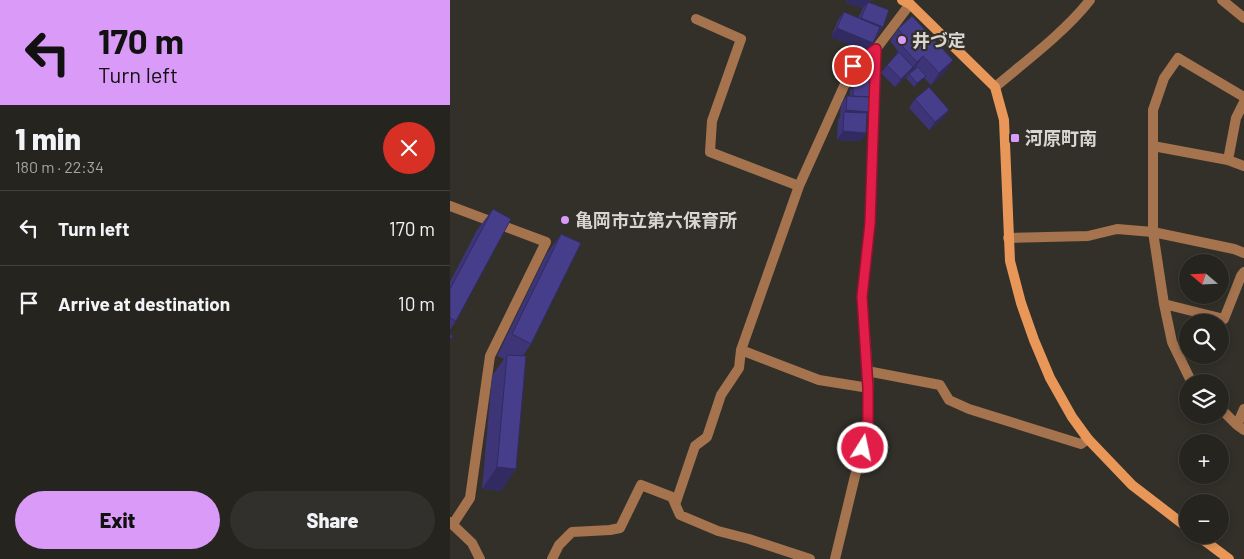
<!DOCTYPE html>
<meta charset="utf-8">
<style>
body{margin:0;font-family:Barlow,"Noto Sans JP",sans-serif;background:#32302c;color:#f1f3f6;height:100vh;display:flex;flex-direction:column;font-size:19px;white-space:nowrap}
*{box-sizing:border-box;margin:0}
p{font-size:16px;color:#a4a4a4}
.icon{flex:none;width:28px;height:28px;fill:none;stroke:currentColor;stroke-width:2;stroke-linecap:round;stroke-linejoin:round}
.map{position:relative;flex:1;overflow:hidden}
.panel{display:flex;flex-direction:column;background:#26241f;width:450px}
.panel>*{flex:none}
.top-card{background:#da9af7;color:#111;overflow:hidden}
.needle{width:32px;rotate:289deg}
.fabs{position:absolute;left:729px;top:254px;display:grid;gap:10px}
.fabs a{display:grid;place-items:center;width:50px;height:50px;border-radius:50%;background:#26241f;box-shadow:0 2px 8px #0003,0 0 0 1px #42413d;font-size:25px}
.pin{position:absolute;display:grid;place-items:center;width:42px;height:42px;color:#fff;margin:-21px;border:2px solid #fff;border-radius:50%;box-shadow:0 1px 5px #0007}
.me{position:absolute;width:55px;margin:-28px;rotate:10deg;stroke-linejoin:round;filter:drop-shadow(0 0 4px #0008)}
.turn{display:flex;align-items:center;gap:18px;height:105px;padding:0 15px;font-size:22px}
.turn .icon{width:65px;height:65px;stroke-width:2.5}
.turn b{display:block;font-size:35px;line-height:42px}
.round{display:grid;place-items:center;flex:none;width:52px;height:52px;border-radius:26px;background:#32302c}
.overview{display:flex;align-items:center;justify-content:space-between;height:85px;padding:0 15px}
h1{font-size:30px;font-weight:800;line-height:38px}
.button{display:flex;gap:10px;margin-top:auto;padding:10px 15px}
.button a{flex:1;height:58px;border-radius:30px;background:#da9af7;color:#111;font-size:20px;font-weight:800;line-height:58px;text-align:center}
.button a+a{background:#32302c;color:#f1f3f6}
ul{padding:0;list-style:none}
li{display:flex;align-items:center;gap:15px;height:75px;padding:0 15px;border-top:1px solid #42413d}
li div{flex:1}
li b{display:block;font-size:19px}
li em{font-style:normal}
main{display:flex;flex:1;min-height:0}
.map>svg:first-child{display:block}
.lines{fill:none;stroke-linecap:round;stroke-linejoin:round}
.street{stroke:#a5734e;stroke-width:10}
.secondary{stroke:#e89759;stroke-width:10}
.wall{fill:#3d3578}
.shaded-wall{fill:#322b61}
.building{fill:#473e8b;stroke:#322b61}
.route-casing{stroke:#92132f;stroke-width:12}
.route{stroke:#e11d48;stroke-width:9}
.poi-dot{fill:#da9af7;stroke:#323029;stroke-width:2}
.labels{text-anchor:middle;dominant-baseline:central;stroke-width:4.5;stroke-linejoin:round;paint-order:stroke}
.poi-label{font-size:18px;font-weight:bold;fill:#d7d6d1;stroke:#323029;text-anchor:start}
</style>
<main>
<section class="panel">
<div class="top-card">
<div class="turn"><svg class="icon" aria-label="left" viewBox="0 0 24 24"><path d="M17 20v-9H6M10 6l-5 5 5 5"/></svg><div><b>170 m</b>Turn left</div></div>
</div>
<div class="overview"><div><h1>1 min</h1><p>180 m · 22:34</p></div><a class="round" style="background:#d93025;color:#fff"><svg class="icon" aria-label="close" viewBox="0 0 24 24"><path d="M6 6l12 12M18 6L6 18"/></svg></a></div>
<ul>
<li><svg class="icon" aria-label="left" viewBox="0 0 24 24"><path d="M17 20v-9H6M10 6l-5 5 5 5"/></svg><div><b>Turn left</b></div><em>170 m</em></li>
<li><svg class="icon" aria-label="arrive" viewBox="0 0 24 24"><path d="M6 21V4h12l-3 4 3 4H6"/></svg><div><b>Arrive at destination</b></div><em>10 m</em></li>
</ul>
<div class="button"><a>Exit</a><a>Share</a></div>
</section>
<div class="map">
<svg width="794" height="559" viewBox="0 0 794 559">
<rect width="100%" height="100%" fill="#323029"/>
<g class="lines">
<path class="street" d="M772,0L794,18
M246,19L291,39L262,121L260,152L349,186
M545,87C576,61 616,31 640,0
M703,146L778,160L794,166
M778,160L786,118L794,102
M0,206L96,242L40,356L20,498L3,524
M558,238L638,236L667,229L703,232L784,249L794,253
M714,304L774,319L791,276L794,272
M291,350L369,380L419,388
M417,371L490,385L499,400L519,409L631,444L638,439
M743,382L740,379L722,342L714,304L703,232V110L714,78L728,58L794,97
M770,408L787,425L794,430
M787,425L794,409
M226,502L245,446L257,437L271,395L289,368L291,350L349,186L403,66L426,49L460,4
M0,522L22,543L30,559
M102,559L109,545L122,532L160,530L170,528L191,485L222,497L230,515L268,531L299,539L360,559
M385,559L405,476L418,433L419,388L412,297L420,223L426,49"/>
<path class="secondary" d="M452,0L460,4L545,87L554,120L560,261L571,303L584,340L600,378L622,417L638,439L682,485L738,528
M747,535L779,559"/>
</g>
<path class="wall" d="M397,0H421L419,2L433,27L417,52L381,37L388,20L394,12L408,18L413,8L396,3Z
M448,29L503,60L494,73L481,85L474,78L464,87L456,78L459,74L465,69V68L445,87L431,73L437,65L444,57L448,51L440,41Z
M411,69L416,118V133L410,141L387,140L388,120L390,117L391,104L397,96H400V89L403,85H404L408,74Z
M465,99L499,110L493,118L479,130L459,108Z
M43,209L6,321L0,330V282L27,230Z
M111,234L81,344L73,356L66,469L51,491L32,489L42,376L54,359L47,356L96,255Z"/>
<path class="shaded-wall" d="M398,0H420L415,9L418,2L413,8L396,3Z
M411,18L433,27L427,35L405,26Z
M387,28L423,43L417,52L381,37Z
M473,56L465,68L458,74L467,62Z
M503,60L494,73L481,85L489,73Z
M463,67L457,75L445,87L451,79Z
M476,76L473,80L464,87L467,83Z
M396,110L420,112L415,121L394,114Z
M499,110L493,118L479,130L485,122Z
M393,131L416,133L410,141L387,140Z
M47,467L66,469L51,491L32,489Z"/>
<path class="building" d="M418,2L439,10L433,27L411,18Z
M394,12L430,27L423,43L387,28Z
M462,16L503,60L489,73L473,56L467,62L452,46L458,40L448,29Z
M449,52L463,67L451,79L437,65Z
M422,59V99L421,97L403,96V85H405L411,69Z
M468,67L476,76L467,83L459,74Z
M479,87L499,110L485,122L465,99Z
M397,96L421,97L420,112L396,110Z
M394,112L417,113L416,133L393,131Z
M43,209L61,219L6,321L0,318V289Z
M111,234L131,243L81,344L62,334Z
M0,334L3,336L0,340Z
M57,355L76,356L66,469L47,467Z"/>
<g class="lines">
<g class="route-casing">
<path id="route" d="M403,66L426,49L420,223L412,297L418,388V433L413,448"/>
</g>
<use href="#route" class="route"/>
</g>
<g class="poi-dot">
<circle cx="452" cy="40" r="5"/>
<rect x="560" y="133" width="10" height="10" rx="2.5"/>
<circle cx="115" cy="220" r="5"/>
</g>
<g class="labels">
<g class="poi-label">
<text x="462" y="40">井づ定</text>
<text x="575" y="138">河原町南</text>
<text x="125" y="220">亀岡市立第六保育所</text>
</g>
</g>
</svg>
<div class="fabs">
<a><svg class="needle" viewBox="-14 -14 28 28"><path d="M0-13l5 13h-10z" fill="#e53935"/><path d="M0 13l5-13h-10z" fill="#a4a4a4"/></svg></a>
<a><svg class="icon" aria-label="search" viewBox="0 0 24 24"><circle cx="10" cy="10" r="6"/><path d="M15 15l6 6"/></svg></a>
<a><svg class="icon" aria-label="layers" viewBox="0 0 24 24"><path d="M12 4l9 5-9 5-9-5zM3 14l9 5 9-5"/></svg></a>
<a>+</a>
<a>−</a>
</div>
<div class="pin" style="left:403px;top:66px;background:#d93025"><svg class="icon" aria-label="arrive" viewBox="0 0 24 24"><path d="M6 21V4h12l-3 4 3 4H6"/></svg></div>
<svg class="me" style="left:413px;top:448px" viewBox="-20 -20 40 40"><circle r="17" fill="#e11d48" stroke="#fff" stroke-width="3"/><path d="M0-11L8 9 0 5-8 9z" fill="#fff"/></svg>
</div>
</main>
